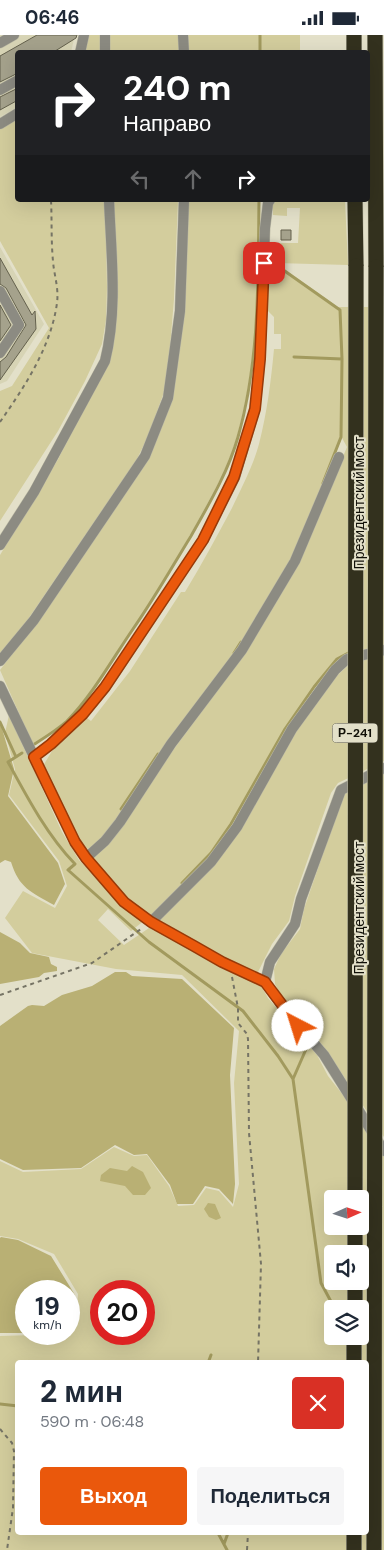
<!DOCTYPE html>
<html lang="ru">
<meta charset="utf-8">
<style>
body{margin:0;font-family:"DM Sans",sans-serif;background:#f6f6f7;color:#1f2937;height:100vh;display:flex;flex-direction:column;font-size:19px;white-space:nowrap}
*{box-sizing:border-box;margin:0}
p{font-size:16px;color:#747a83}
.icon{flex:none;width:28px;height:28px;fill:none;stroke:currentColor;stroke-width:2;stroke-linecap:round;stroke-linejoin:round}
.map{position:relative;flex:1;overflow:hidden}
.drawer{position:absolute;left:15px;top:1325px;width:354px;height:175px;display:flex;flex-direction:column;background:#fff;border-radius:5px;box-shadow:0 5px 20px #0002}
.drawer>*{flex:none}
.top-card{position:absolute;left:15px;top:15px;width:355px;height:152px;border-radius:5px;box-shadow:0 5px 20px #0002;background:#202124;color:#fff;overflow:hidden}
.needle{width:32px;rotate:87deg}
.controls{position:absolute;left:324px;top:1155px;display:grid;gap:10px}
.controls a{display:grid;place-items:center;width:45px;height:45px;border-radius:5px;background:#fff;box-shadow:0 5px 20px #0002;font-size:25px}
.speed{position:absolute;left:15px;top:1245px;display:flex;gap:10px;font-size:25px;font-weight:700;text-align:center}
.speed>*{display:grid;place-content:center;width:65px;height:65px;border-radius:50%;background:#fff;box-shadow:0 5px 20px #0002;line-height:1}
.speed small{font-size:12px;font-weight:400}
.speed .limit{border:8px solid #d22;background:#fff;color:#111}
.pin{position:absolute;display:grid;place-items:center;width:42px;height:42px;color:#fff;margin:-21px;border-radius:10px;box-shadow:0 2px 8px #0006}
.me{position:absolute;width:55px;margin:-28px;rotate:320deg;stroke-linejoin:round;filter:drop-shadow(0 0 4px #0008)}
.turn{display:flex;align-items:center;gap:18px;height:105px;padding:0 25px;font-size:22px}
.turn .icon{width:65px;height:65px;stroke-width:2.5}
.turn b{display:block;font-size:35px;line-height:42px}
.lanes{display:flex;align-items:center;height:48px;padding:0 25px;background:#0003;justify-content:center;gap:25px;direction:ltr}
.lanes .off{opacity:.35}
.round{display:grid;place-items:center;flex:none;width:52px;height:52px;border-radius:5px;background:#f6f6f7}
.headline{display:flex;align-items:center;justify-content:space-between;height:85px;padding:0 25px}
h1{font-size:30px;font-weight:800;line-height:38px}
.primary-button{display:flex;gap:10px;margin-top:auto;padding:10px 25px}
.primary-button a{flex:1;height:58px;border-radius:5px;background:#ea580c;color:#fff;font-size:20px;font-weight:800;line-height:58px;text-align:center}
.primary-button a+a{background:#f6f6f7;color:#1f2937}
.status{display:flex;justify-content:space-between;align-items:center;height:35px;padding:0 25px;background:#fff;direction:ltr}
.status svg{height:14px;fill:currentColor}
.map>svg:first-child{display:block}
.built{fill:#d7d4b5}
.green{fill:#d3cd9d;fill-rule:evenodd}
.forest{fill:#b9b074}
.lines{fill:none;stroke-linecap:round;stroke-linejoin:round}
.stream{stroke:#a29a5e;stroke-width:3}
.building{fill:#a5a28c;stroke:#64614d}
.minor-casing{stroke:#bdbba6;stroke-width:11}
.highway-casing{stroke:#bdbba6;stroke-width:16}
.path{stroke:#767465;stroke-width:2;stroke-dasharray:4 4;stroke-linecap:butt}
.minor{stroke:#8c8b82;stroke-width:10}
.highway{stroke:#33311e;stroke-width:15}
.highway-bridge-casing{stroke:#bdbba6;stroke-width:16;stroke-linecap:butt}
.highway-bridge{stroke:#33311e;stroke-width:15}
.route-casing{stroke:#983908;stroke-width:12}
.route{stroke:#ea580c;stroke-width:9}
.labels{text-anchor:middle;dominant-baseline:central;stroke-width:4;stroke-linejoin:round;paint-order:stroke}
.shield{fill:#e3e0c9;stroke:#504e42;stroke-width:1}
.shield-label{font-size:12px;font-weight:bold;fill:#111008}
.street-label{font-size:14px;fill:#111008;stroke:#e3e0c9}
</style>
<div class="status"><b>06:46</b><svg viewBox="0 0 49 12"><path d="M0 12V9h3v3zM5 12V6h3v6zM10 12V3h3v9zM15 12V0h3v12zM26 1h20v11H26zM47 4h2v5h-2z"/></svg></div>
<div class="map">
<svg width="384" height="1515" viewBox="0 0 384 1515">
<rect width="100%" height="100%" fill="#e3e0c9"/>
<path class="built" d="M0,0H75L71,17L18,18L17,72L0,82Z
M0,212L44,289L7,346L0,349Z"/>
<path class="green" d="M79,0H100L101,17L76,18Z
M109,0H178L179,17H109Z
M186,0H300V17H187Z
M17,75L18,165H105L107,252L106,285L102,309L85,346L58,396L0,486V356L12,351L49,293L0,206V86Z
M114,165H178L174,264L169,324L164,357L149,399L137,424L20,596L0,620V520L57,426L104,336Z
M187,165H259C257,244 259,325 237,401C228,433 210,464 194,493C174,528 153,563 131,596C110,626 92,659 67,685C57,694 44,702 33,710L0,635L46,575L165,383Z
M273,165H345L348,230L276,228L338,272H384V610L347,618L337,625L326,637L285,695L232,789L211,818L157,878L154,877L151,880L127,864L95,828L94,822L234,633L307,509L347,412L342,403L292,523L261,578L227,629L165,710L110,794L91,814L82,813L43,731L52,716L87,683L91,686L130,636L181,557H185C202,529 217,501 232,473C242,452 253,431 259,409C267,378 271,346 274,314H281V299H274V282L265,273L266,208H298L300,173H287V181L273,180Z
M384,620V726L338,748L331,758L295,861L289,886L272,909L257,939L233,928L159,885L207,837L294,699L333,644L350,629Z
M9,680L62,797L79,825L124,872L145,885L131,896L108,874L98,885L124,910L152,891L260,949L268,963L317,1020L328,1041L384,1112V1515H0V1301L69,1299V1291L76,1289L78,1259L54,1219L18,1204L0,1201V1126L23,1137L81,1134L114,1112L134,1121L147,1120L169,1151L178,1171L194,1170L206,1153L219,1156L233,1172L239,1149L234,1048L239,996L182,940L116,934L32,918L5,883L23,856L55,873L67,851L59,826L9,760L15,734L5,698ZM332,1164H360V1191H332ZM332,1219H360V1246H332ZM101,1256H144V1299H101ZM332,1274H360V1301H332ZM18,1328H366V1498H18Z
M384,738V1102L324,1012L282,963L275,949L274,934L281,919L300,894L304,874L337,778L346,757Z"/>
<path class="forest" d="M0,687L14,734L8,761L58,828L65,849L54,870C31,857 19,853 11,827L5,825L0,828Z
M0,897L20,908L30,918L49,922L51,929L57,932V936L44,938L39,942L0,949Z
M115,937H126L132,941L182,944L234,993L230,1040L235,1149L233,1169L219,1154L205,1151L193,1169H177L170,1150L147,1119L134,1120L115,1110L81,1133L23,1135L0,1124V991L28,971L32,970L44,971L62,960L92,951Z
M132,1131L143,1137L151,1153L145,1160H133L125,1151L100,1146L101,1140L110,1133L127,1136Z
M208,1168L215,1169L221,1183L216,1185L209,1182L204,1174Z
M1,1202L18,1205L51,1221L75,1260L74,1283L69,1285V1256H26V1298H0V1203Z"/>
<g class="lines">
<path class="stream" d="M260,0V18
M279,232L340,275L342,324L341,402L323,448
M294,322L342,324
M234,618L241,607
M0,687L16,722
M33,710C44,703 57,695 67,686C92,661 113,623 133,594C154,564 172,532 191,501C209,469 228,437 238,402C260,325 258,244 259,165
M22,718L8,727C27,762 47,800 75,829L68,835L149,907L243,976L278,1021L293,1044L321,1248L335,1274
M121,774L158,719
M182,848L211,818L231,789L285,694L314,652L337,624L352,616
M293,1044L307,1012
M346,1301V1302
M208,1328L211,1320
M0,1369L18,1371
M218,1498L227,1515
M224,1509L228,1498"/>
</g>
<path class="building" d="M37,0H77L76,3L52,18H18V38L0,47V21Z
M18,53V65L0,75V62Z
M281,195H291V205H281Z
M0,223L32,280L35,276L36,294L0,345V327L6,322L26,290L6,253L0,249Z
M0,270L11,290L0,306Z"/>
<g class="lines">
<g class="minor-casing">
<path id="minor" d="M105,0V18
M183,0L184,18
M0,8L14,0
M80,18L84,0
M0,55L18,45
M0,89L18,78
M0,256L19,290L0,318
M0,510L34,457L105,326C118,274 111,218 109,165
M0,626L34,585L145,421L168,363L180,276L184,165
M0,651L75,807L86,823L124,867L151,887L222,927L265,947L286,976L324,1020L384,1116
M34,722L51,709L83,679L105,653L203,505L235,442L255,374L260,324L265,193L268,168L270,165
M86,823L105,806L120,787L171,709L242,615L295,526L339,422
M151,887L211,827L237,792L292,694L335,635L347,624L384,615
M265,947L270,927L295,889L301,864L341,755L384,733"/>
</g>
<g class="highway-casing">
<path id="highway" d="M354,0V18
M375,0L376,232
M355,165L356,231
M355,1219V1191
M355,1274V1246
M354,1328V1301
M354,1515V1498"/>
</g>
<path class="path" d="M0,387C25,351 51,312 57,268C59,253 54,240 53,226C51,206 52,185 51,165
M232,942L238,973V988L247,999L248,1004L249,1098L261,1229L258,1328
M0,960L92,928L141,894
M0,1394L12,1408L14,1416L13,1473L7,1515
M247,1515L248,1498"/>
<use href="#minor" class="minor"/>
<use href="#highway" class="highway"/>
<g class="highway-bridge-casing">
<path id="highway-bridge" d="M355,1164L356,231
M374,1515L376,232"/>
</g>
<use href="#highway-bridge" class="highway-bridge"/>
</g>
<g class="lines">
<g class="route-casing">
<path id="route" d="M264,228L260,324L255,374L234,442L203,505L105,652L83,679L51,709L34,722L75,807L86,823L124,867L151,887L194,911L222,927L265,947L298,991"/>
</g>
<use href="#route" class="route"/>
</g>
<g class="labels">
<rect class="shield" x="332.5" y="688.5" width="45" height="19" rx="4"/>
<g class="shield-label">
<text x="355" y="698">Р-241</text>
</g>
<g class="street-label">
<text transform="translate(359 468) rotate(-90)">Президентский мост</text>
<text transform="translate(359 873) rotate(-90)">Президентский мост</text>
</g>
</g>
</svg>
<div class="controls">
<a><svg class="needle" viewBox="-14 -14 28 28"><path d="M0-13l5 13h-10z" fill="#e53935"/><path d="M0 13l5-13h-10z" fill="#747a83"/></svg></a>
<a><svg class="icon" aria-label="sound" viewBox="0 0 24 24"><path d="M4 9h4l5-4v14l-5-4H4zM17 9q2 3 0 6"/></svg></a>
<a><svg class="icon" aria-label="layers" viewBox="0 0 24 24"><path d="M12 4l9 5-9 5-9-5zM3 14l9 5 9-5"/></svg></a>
</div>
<div class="speed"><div>19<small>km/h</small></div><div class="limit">20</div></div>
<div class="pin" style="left:264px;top:228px;background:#d93025"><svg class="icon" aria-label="arrive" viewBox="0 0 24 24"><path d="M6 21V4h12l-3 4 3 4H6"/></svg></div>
<svg class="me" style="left:298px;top:991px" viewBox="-20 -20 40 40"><circle r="19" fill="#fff"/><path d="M0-13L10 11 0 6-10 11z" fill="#ea580c"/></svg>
<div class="top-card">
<div class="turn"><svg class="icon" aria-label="right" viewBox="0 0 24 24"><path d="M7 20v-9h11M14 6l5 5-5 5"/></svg><div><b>240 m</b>Направо</div></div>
<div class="lanes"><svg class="icon off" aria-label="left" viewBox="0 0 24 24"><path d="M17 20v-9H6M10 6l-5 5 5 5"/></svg><svg class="icon off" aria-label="ahead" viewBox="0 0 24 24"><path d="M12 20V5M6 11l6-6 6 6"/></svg><svg class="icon" aria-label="right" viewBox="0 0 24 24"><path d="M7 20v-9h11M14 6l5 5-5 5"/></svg></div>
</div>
<section class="drawer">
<div class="headline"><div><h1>2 мин</h1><p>590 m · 06:48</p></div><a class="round" style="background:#d93025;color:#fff"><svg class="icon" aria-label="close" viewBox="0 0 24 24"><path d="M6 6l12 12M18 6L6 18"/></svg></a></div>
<div class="primary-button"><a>Выход</a><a>Поделиться</a></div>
</section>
</div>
